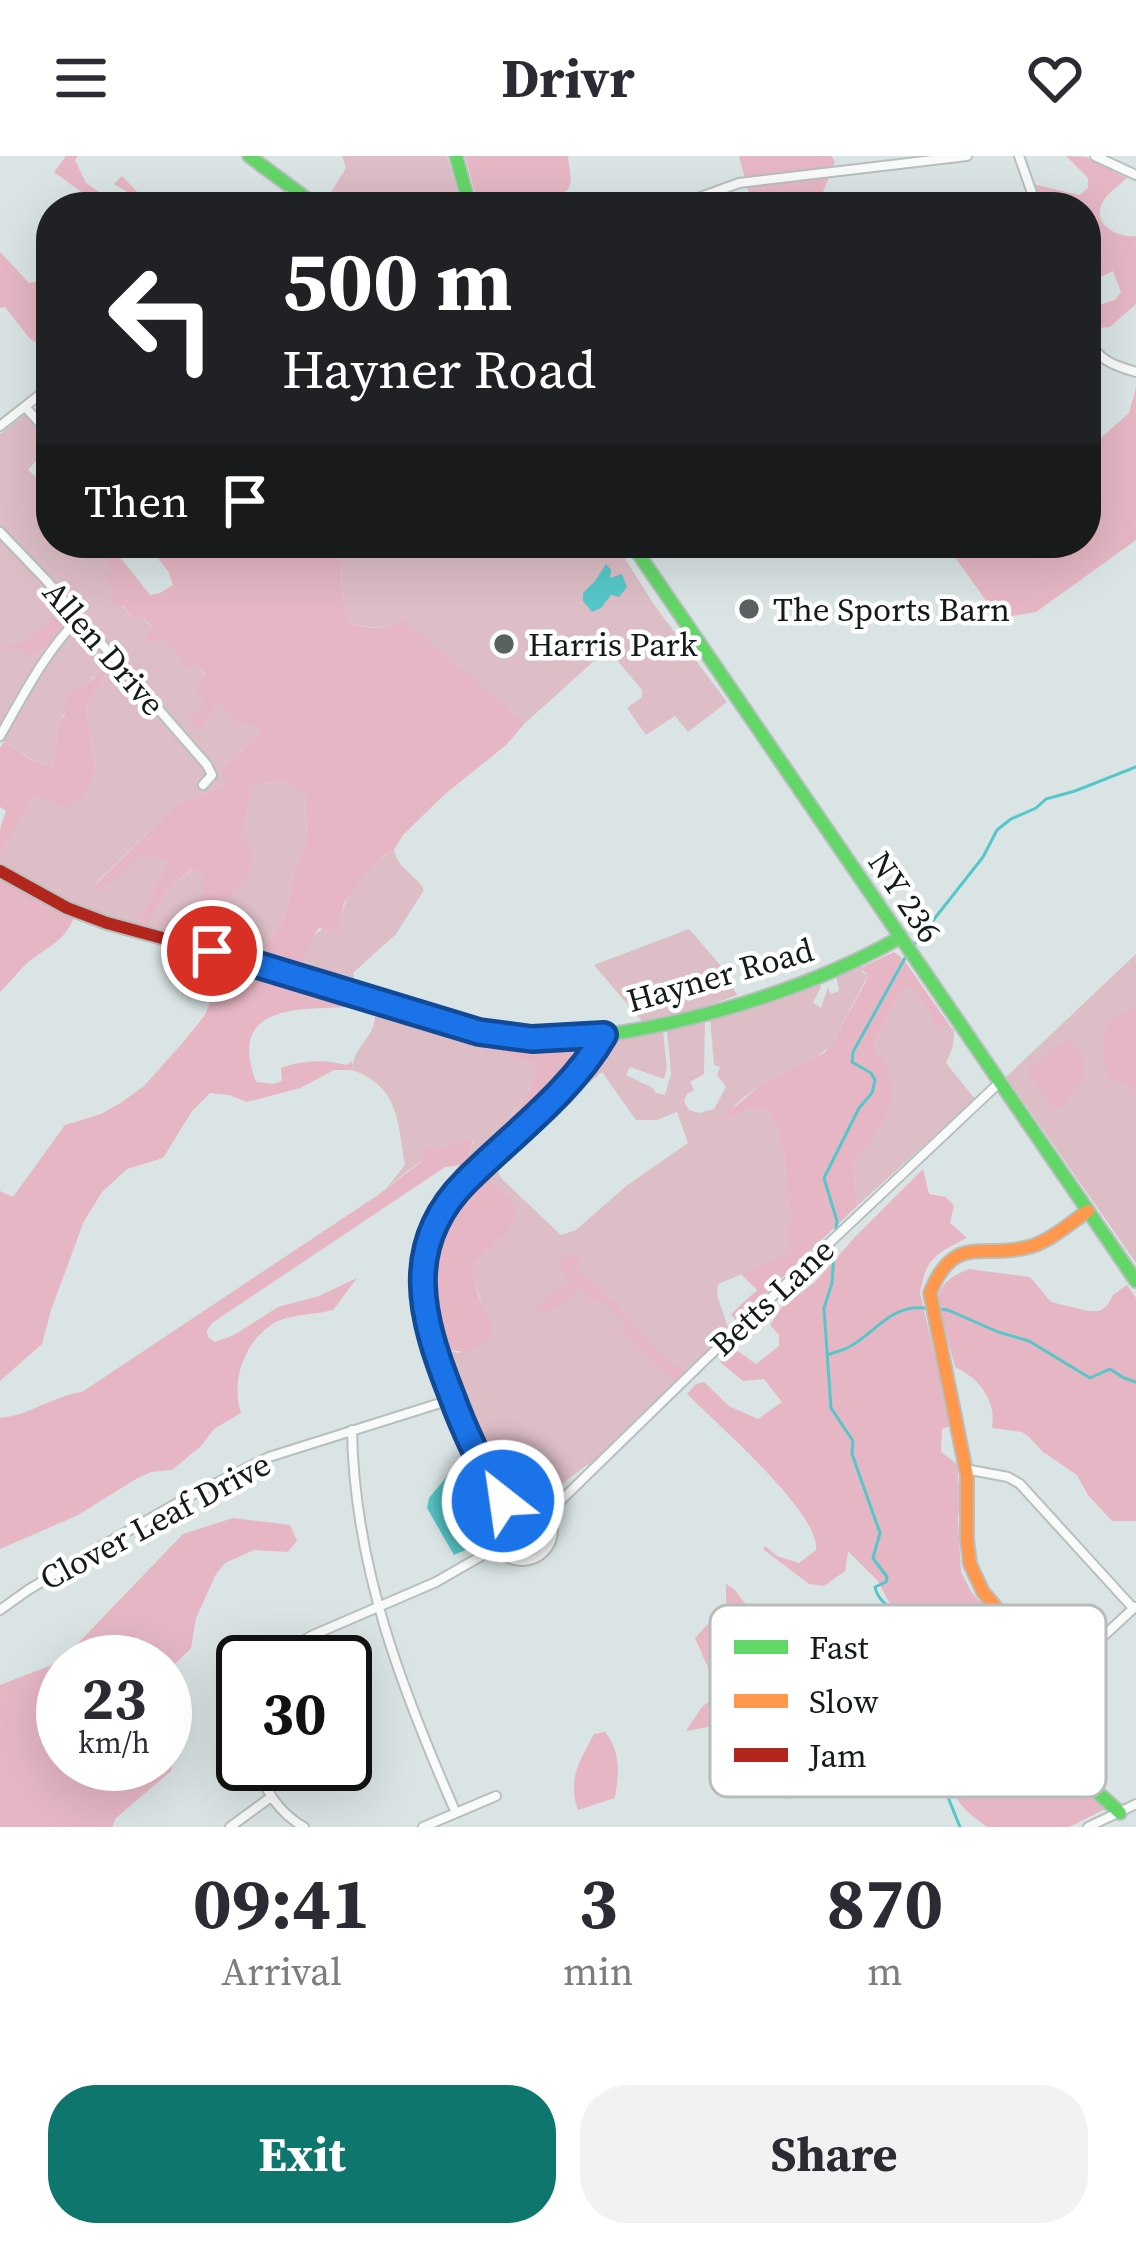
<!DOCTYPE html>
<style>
body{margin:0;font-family:"Source Serif 4",serif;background:#f2f2f3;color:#2b2b33;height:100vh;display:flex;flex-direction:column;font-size:45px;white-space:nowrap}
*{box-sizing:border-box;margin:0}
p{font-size:39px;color:#7c7c81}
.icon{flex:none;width:66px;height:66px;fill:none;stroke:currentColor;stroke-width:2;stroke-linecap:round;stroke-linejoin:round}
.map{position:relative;height:1671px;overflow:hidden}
.panel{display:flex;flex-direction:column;background:#fff;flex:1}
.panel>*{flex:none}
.hud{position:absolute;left:36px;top:36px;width:1065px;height:366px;border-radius:48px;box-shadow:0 12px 48px #0002;background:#202124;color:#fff;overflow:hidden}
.speed{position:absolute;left:36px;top:1479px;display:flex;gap:24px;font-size:60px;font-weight:700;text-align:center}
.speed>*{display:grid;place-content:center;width:156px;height:156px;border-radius:50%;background:#fff;box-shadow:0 12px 48px #0002;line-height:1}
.speed small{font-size:30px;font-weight:400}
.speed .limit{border:6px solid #111;border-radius:18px;background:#fff;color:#111}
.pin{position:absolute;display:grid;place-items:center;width:102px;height:102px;color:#fff;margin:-51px;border:6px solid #fff;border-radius:50%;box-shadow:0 3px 12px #0007}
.me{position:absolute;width:132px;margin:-66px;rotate:330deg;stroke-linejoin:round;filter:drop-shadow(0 0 9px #0008)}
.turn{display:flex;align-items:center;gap:42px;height:252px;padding:0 48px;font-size:54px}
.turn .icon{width:156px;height:156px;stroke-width:2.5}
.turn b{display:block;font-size:84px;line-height:102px}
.then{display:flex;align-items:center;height:114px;padding:0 48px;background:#0003;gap:24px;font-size:45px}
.eta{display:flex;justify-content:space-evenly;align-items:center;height:204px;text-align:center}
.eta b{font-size:72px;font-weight:700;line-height:84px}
.action{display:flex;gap:24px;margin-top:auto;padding:24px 48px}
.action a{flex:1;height:138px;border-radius:48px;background:#0f766e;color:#fff;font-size:48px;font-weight:700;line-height:138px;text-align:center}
.action a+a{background:#f2f2f3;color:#2b2b33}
header{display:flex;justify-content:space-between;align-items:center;height:156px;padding:0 48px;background:#fff;font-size:54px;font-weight:700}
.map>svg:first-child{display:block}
.green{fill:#ddbdc6}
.forest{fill:#e6b6c4}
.water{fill:#56c7c9}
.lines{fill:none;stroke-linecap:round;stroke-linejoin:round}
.stream{stroke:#56c7c9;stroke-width:3}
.street-casing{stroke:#b8bfbf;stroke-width:12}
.fast-casing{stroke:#b8bfbf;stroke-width:16}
.slow-casing{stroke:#b8bfbf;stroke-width:16}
.jam-casing{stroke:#b8bfbf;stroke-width:16}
.street{stroke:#f9fbfb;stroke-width:8}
.fast{stroke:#63d668;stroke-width:12}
.slow{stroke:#ff974d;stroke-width:12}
.jam{stroke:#b3261e;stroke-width:12}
.route-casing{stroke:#114b97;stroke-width:30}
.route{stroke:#1a73e8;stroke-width:21}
.poi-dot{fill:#596161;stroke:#fff;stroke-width:4.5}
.labels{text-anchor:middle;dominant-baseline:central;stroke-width:9;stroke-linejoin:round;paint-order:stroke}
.poi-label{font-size:33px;fill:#141b1b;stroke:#fff;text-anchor:start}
.street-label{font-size:33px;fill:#141b1b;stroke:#fff}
.key{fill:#fff;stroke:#b8bbbb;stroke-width:3}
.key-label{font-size:33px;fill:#141b1b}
</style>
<header><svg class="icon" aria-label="menu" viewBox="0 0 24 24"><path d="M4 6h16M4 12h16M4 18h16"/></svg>Drivr<svg class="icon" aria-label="heart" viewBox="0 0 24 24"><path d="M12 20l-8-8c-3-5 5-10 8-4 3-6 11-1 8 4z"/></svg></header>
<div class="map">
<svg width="1136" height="1671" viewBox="0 0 1136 1671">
<rect width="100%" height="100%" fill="#dae4e4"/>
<path class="green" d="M342,0H447L462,51H331L325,46L346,12Z
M27,257L51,284V288L28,314L51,334V387H91L112,414L122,450L134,463L142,460L153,474L151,489L160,482L175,495L187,512L196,509L206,521L194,533L207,549L198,556L196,572L202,574L218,543L238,566L250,568L260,577L220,615L228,623L220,631L177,648L94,729L140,700L168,705L137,768C86,755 44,735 0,706V700L34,640L95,613L86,551L106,519L93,521L59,565L53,611L32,604L4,585L41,516L78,467L60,449L44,473L35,479L41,495L50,490L35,510L0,573V496L8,493L0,492V278Z
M345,387H546L572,399L591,387H615L655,450L727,546L688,576L675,560L646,579L627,552L642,541V534L611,497L594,505L525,567L402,464C389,475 369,472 352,468C338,441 340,416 345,387Z
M289,626L305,639L307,681L293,721L285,761L257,802L217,791L222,748L231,736L239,679L244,670L251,631L254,627Z
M394,694C398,714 416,718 424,734L396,778L353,817L356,830L302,815C302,786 315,774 340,764C346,736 368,707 394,694Z
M193,713L202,717C202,738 206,764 181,771L179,780L147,771L167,733Z
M689,773L722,811L737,839L699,853L642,865L594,809Z
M1136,798V1107L1006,921Z
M862,810V816L868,819L832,888C802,919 746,924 723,965L753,952L767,954L779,975L777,980L784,998L789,1051L792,1056L787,1072L811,1090L718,1128L717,1139L729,1174L597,1308L587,1309L547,1339L525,1331L504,1329L476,1279L444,1194L460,1197L482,1148L471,1116L472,1110L509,1075L508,1041L483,1020L496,1007L499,1008L498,1016L502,1023L561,1079L576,1074L626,1030L688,987L677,956L657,964H636L602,916L589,927L582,919L603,888L612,881L660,873L663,875L667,912L664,923L630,911L626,919L653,932L656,937L665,939L671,918L667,874L702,864L705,866L704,918L690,926L694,934L687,938L684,945L689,954L699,957L714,953L726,931L717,919L720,911L714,909L710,861L819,826L821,831L813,847L821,852L828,831L831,838L839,835L836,819Z
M909,830L927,851L936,868L950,870L954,874L953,890L946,907L975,943L857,1050L853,1009L861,997L875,886L901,834Z
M374,848L502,888L500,897L532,906L537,914L526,941L510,961L514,966L464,1021L461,1020V1009L468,1001L474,983C440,988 411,1011 386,1033L405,1009C398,966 399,930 352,914C354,885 381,882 374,848Z"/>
<path class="forest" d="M66,0H78L75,4L86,27L115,47L127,36L114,28L122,20L141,40L129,51H102L54,16Z
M465,0H568L571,25L568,34C539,48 511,51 479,51Z
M739,0H831L835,6L817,51H700L697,49L749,38Z
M1066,0L1086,1L1127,22C1118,30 1103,40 1100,53C1097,72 1121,82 1136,80V148L1110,171L1096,172L1098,149L1115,144L1121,136L1113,115L1096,123L1099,141L1086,144V104C1104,89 1086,70 1086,51H1041L1033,28L1079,39L1088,32V22Z
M0,96L29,127L44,124L47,106H51V200L43,190L30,183L5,151L0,152Z
M1136,232V384L1036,456L1005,461L989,449L945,387H1086V284L1094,288L1129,257Z
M91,387H109L150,439L160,437L173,429L168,415L145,387H345C340,416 338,441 352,468C368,472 389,476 402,463L525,567L506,589L444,639L403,679L394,694L384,699L363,720L344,747L337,776L319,772C309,786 302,798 302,815L257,802L285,761L293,721L307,681L305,639L289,626L255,627L251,631L244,670L240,678L251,689L249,718L222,748L217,791L179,780L181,771C206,764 201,738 202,717L192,713L167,733L147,771L137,768L168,705L140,700L100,735L94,730L177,648L220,631L227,623L220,615L260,577L250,568L238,567L218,544L202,574L196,572L189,561L206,549L194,533L206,520L196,509L187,513L175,495L160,482L151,489L145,481L153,473L143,461L134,463L123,450H114L111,441L113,436L107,424L112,414Z
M61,448L74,462L50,490L30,500L14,491L0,496V492C28,490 46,471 61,448Z
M112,507L117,513L106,519L86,551L95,613L83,642L65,651L34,640L0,700V673L6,655L0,651V592L4,585L31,604L53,611L59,565L65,559L67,539L83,531Z
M0,724L74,762C65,782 55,787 38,799C24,807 12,825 0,836Z
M894,796L904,804L950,870L936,869L927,851L910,831L901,834L875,886L874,893C911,938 880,970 853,1009L857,1050L737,1165L731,1158L757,1134L741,1118L792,1096L787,1072L792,1056L789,1052L784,998L777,980L779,975L767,954L753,952L718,967L727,957L761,929L824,897L832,888L866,825L868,819L860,812Z
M221,802L374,848L375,854C359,849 344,851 327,852C275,853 232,862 256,926L274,928L282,925L281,912C300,904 326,903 346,909L352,905V914H334L300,932L247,946L229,939L210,937L192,955L163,1002L127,1013L102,1036L84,1065L51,1154L42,1188L0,1225V1035L13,1041L65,969L101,958L119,948L144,930L185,884L205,859L215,833Z
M1136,849V936L1121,925L1110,924C1100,899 1101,891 1109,865Z
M1066,884L1081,897L1085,925C1075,932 1067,936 1064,949L1056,954L1030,921L1028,913Z
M586,887L589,891L514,966L510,962L526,941L537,914L532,906L500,897L502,888Z
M474,981L468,1001L461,1009L445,1011L212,1167L207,1175L208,1181L215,1186L234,1179L278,1151L319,1140L357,1122L333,1154C318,1158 301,1158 286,1162C248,1174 229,1222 241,1257L214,1273L201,1290L172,1314L151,1316L136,1323L78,1359L0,1393V1262C31,1259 50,1241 82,1236L378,1039L422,1005L424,993L442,992Z
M923,1013L929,1038L946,1041L954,1050L950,1067L967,1082C937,1097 926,1101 920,1137L951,1270L942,1273L941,1296L957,1308L960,1343L958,1363L961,1416L972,1437L1042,1511L1040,1521L1045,1532L1056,1530L1058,1555L1055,1588L1062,1603L1107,1652L1069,1671H987C975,1662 960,1652 954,1637C946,1615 952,1601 950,1581C947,1549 917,1524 928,1492L919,1475L905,1459L892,1452L878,1425L848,1395L845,1415L824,1430L809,1428L763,1393L765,1390L777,1400L799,1407L816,1394C821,1358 715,1266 687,1238L696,1228L704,1226L729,1250L758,1263L782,1246L764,1223L743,1225L720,1206L736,1194L756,1208L779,1190V1179L770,1169L781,1152L815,1126L856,1080Z
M483,1020L508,1041L516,1057L509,1075L472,1110C473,1121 477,1138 482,1148C495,1176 499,1175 470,1196L444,1194C431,1130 422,1064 483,1020Z
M577,1098L582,1104L575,1110C587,1125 604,1135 617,1150C633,1167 646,1185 663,1200C671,1208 678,1209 686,1216L676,1227L621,1175L625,1166L601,1143L592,1145L580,1132L558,1150L541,1157L536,1151L560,1131L564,1133L569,1128L559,1106L567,1099Z
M969,1113L1030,1121L1051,1146L1088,1155H1099L1107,1150L1113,1139L1127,1129L1136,1142V1365H1112L1088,1339L1077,1319L1043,1296L1029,1281L1022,1276L992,1272C997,1245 979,1222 955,1211L938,1146C939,1127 952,1120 969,1113Z
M233,1362L290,1369L297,1385L288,1396L254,1394L225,1407L216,1418L196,1462L191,1492L165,1518V1506H63V1608H165V1557L177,1554L184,1562L171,1615L116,1662L112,1671H0V1529L60,1506L183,1378Z
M726,1428L734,1433L775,1486L772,1493L748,1491L760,1504L772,1508L774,1520L744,1544L740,1557L770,1590L781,1612L793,1627L789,1643L771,1639L746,1585L736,1587L724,1568L686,1575L701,1552L726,1531L731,1522L724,1513L709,1514L695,1482L709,1467L722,1461L726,1448Z
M605,1576C621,1596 619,1617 615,1642L578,1654C567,1623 580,1605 594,1578Z"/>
<path class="water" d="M606,408L611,414L610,422L622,418L627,431L619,441L611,439L601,452L592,456L583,445V437L595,425Z
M457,1308L462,1310C480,1345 490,1350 475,1390L454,1399L427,1352L429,1342Z"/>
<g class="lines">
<path class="stream" d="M913,790L983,701L997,674L1011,663L1036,652L1046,643L1075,635L1136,611
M836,1073L837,1065L824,1022L859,952L872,937L875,924L871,917L852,906L853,896L905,802
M834,1095L832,1127L824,1152L831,1252L853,1285L852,1298L880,1377L873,1402L887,1421L886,1426L875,1431C880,1455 909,1455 920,1476C928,1492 919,1516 921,1533C928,1581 941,1627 960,1671
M938,1153L948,1154L998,1176L1029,1185L1090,1222L1110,1213L1124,1222L1136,1226
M828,1199C834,1196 841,1195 847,1192C875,1178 890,1148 925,1152"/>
<g class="street-casing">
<path id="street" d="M1019,0L1037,51
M1095,0L1136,19
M272,51L294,35
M673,51L739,27L967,0
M1086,180C1098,204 1112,209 1136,216
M25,251L51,279
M0,270L51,230
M0,376L46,424L207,609L212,619L203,629
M0,580C24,538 45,496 79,462
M352,1274C354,1410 402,1534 456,1657
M965,1313L1008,1321L1020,1328L1133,1452
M491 1374a31 31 0 1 1 62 0a31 31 0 1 1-62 0Z
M505,1348C481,1311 464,1273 448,1232C419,1157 403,1091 465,1026C511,977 570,937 604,879
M548,1357L704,1205L999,927
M0,1454L28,1434L100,1391L188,1341L269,1301L453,1243
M278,1506L293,1491L311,1480L436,1426L497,1391
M1056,1524L1135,1451
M256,1608C265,1635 279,1657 304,1671
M230,1671L271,1641
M423,1671L496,1640
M1088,1671L1136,1648"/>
</g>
<g class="fast-casing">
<path id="fast" d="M249,0L318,51
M456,0L470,51
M631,387L1136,1125
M540,883C562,881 584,882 606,879C703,864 813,831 899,782
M1018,1477C1035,1494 1056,1513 1061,1538C1065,1559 1053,1585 1066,1604C1078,1622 1104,1641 1120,1657"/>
</g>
<g class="slow-casing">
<path id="slow" d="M1018,1477L983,1436L970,1408L967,1383V1320L930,1137C955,1075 982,1105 1032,1090C1053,1083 1070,1067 1088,1055"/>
</g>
<g class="jam-casing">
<path id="jam" d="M0,715L67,752L107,767L247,805L479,876L540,883"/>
</g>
<use href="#street" class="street"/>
<use href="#fast" class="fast"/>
<use href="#slow" class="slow"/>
<use href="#jam" class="jam"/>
</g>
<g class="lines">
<g class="route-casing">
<path id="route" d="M212,795L479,876L532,883L604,879C571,936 513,978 466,1025C401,1090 421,1162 451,1238C465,1276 481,1311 503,1345"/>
</g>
<use href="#route" class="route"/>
</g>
<g class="poi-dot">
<circle cx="749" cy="453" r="12"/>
<circle cx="504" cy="488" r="12"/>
</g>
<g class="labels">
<g class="poi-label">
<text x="773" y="453">The Sports Barn</text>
<text x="528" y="488">Harris Park</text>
</g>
<g class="street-label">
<text transform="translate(104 492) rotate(49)">Allen Drive</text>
<text transform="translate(905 741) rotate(56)">NY 236</text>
<text transform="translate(720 819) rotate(-16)">Hayner Road</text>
<text transform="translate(772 1141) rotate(-43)">Betts Lane</text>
<text transform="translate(155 1365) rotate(-28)">Clover Leaf Drive</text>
</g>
</g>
<rect x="710" y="1449" width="396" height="192" rx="18" class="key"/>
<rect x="734" y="1484" width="54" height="14" fill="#63d668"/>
<rect x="734" y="1538" width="54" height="14" fill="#ff974d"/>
<rect x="734" y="1592" width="54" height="14" fill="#b3261e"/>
<g class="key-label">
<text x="809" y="1503">Fast</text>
<text x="809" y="1557">Slow</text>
<text x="809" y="1611">Jam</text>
</g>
</svg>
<div class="speed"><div>23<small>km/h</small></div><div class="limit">30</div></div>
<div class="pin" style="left:212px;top:795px;background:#d93025"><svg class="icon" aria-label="arrive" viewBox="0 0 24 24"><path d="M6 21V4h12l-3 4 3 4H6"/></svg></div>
<svg class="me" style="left:503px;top:1345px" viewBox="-20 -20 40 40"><circle r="17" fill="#1a73e8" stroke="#fff" stroke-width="3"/><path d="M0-11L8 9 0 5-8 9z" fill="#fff"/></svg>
<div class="hud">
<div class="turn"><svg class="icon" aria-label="left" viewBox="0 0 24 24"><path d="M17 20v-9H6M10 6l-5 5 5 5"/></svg><div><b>500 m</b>Hayner Road</div></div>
<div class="then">Then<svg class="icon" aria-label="arrive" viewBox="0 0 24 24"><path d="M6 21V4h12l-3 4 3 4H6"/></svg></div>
</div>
</div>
<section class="panel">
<div class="eta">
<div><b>09:41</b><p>Arrival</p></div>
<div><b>3</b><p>min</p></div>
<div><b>870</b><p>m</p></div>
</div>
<div class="action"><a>Exit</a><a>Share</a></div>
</section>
